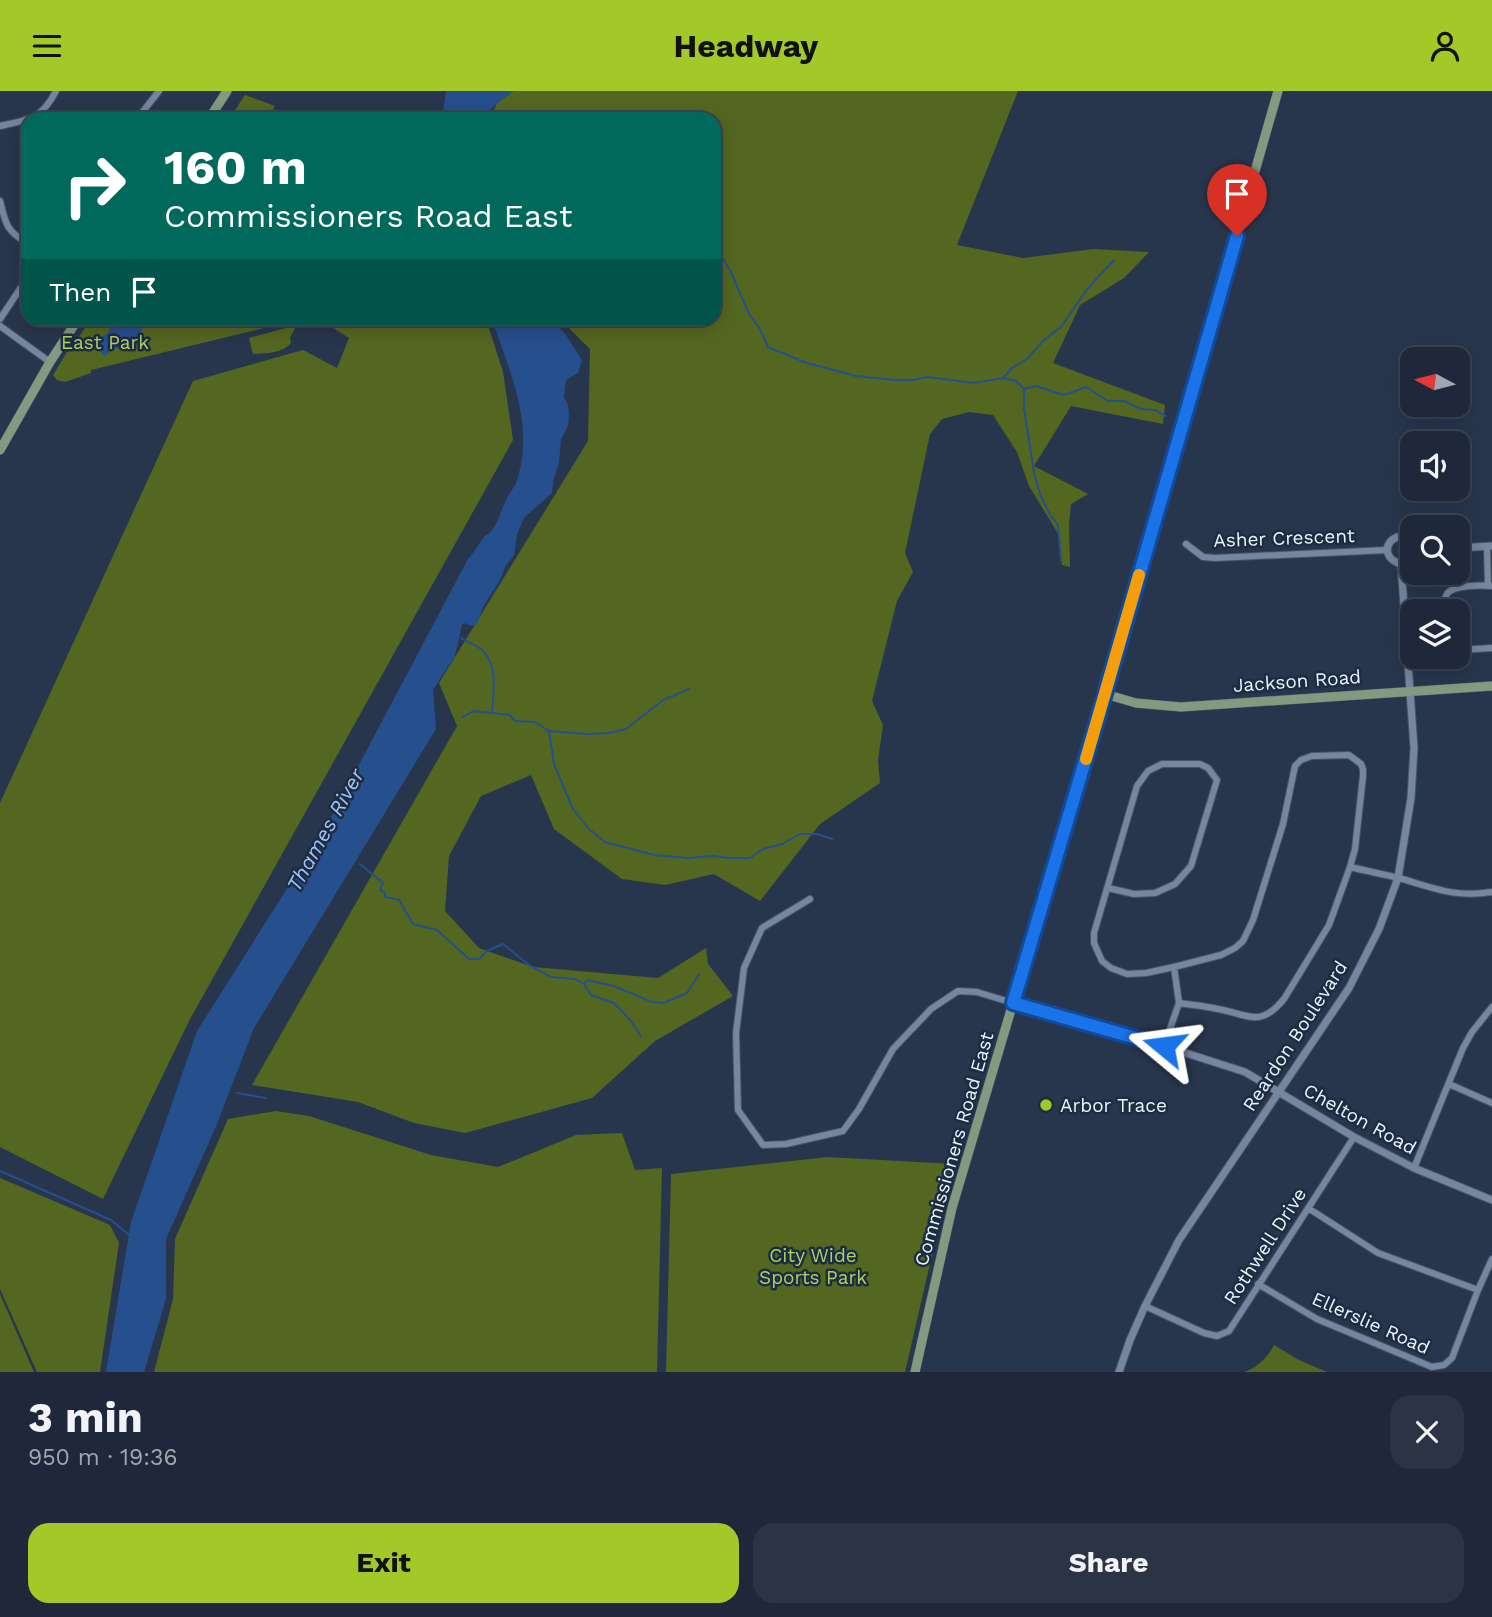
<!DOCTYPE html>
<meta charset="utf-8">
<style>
body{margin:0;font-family:"Work Sans",sans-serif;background:#2b3445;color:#f1f3f6;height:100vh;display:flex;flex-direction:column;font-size:26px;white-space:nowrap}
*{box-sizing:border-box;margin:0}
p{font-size:23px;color:#a1a6af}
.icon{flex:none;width:38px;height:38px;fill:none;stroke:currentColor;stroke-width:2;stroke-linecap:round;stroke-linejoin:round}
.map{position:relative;height:1281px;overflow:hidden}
.drawer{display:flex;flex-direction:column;background:#1e283a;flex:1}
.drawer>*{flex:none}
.banner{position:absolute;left:21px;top:21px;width:700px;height:214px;border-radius:21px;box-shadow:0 4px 18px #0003,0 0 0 2px #3c4454;background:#00695c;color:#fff;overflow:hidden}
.needle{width:46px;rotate:277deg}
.fabs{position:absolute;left:1400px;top:256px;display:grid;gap:14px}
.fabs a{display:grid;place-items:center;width:70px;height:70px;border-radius:14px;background:#1e283a;box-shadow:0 4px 18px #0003,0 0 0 2px #3c4454;font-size:35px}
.pin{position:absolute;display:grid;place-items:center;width:60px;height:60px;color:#fff;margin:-72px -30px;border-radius:50% 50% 50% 0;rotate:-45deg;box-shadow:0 0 7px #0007}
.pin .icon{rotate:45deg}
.me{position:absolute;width:77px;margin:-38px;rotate:286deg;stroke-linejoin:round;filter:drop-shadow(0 0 5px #0008)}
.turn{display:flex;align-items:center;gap:24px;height:147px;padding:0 28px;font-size:32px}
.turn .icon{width:91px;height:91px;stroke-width:2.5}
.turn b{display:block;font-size:49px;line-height:60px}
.then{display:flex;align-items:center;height:66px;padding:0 28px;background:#0003;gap:14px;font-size:26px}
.round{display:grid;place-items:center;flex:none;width:74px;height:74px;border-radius:21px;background:#2b3445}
.head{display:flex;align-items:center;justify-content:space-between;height:119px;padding:0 28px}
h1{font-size:42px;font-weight:700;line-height:52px}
.action{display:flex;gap:14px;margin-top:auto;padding:14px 28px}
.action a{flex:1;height:80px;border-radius:21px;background:#a2c928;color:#111;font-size:28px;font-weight:700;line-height:80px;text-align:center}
.action a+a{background:#2b3445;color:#f1f3f6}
header{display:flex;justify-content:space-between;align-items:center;height:91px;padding:0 28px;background:#a2c928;color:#111;font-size:32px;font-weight:700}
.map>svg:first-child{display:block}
.green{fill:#546721}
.water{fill:#264f8d}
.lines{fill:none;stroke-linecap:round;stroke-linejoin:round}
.stream{stroke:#264f8d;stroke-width:2}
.minor-casing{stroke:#495567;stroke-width:8}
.tertiary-casing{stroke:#495567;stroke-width:9}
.secondary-casing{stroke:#495567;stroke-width:10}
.minor{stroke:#7586a0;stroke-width:6}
.tertiary{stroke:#7586a0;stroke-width:7}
.secondary{stroke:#839a80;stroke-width:9}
.route-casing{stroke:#114b97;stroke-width:18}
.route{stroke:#1a73e8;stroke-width:12}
.slow{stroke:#f59e0b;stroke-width:12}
.poi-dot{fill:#a2c928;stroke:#1e2c42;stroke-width:2.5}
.labels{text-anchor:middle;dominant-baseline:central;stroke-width:5;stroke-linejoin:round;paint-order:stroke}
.park-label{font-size:19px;fill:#b0d062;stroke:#1e2c42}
.street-label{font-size:19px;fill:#ebf3fe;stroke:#1e2c42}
.poi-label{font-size:19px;fill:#ebf3fe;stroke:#1e2c42;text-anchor:start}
.water-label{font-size:21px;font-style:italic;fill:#9fc3f8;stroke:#1e2c42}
</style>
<header><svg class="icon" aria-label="menu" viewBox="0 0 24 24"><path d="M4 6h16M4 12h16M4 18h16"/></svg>Headway<svg class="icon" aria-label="person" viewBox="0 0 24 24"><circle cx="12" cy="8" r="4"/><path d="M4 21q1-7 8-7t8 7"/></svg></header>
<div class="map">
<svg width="1492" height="1281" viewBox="0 0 1492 1281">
<rect width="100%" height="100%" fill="#28364d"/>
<path class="green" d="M509,0H1018L957,154L1023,167L1094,158L1149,161L1124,187L1080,214L1053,272L1165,314L1163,333L1071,315L1034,375L1088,403L1071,413L1069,434L1070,476L1062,474L1059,444L1029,395L1017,361L993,324L969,321L942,328L930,343L905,462L913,481L897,510L872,610L883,634L878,669L880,692L820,733L760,810L714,783L665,794L622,788L554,738L531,684L481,705L449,765L445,820L479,857L533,876L658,887L706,857L708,873L733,905L655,950L592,1007L465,1042L414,1032L358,1011L252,994L457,635L439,592L588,350L590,258L560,228H714V28H490L500,5Z
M245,4L275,15L268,28H229Z
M91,228H301L91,279V282L65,291L57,289L53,284L70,256H72Z
M347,228H486L503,281L513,349L189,930L103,1108L0,1056V712L193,290L303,259L337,277L349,247L327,233Z
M289,236L295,237L290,247L291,252C281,263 266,262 253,263L249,247Z
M276,1020L309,1025L431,1064L498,1076L576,1044L622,1042L635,1079L662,1077L657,1281H154L173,1208L175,1148L228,1028Z
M828,1066L953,1073L905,1281H666L671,1083Z
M0,1087L110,1134L119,1152L100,1281H37L0,1198Z
M0,1203L34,1281H0Z
M1274,1254L1299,1269L1327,1281H1244C1257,1277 1268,1266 1274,1254Z"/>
<path class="water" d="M446,0H514L494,15L481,28H442Z
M114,228H134L143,237C139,243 138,247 141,253L126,259L117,257L112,259L105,265L94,252L109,241V234Z
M492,228H529L533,234L537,237L541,236L543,230L553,231L564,241L582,269L578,282L566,289L564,306L568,314L569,323L568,335L561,348L559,372L554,387L552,402L524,427L517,443L514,465L506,474L500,489L484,514L477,533L472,535L464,532L462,534L455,565L433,599L436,638L254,937L217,1033L166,1148V1208L144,1281H106L131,1131L197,940L326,736L468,468C475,461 478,453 484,446C487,443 490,442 492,439C499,430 501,419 506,409C509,401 516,396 518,386C534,329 509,280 492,228Z"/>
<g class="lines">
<path class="stream" d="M714,161L719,162L730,179L749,223L760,238L768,256L807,272L856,285L895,289H912L928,286L973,292L1003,287L1016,290L1024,298V317L1034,382L1040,403L1050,424L1058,434L1061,470
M1004,286L1012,277L1027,268L1044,249L1061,236L1088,197L1114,169
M1024,298L1036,295L1064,304L1086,296L1108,310H1124L1141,318L1155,319L1166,325
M461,547C467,551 476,554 481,558C498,573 494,600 492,620
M463,626L473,620L510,624L515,630L535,631L549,640L554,673L573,718L589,738L605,751L654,764L689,767L713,765L731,767H750L763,758L782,753L800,743H817L832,748
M549,640L588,643L609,642L626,638L663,609L689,598
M360,773L383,792L380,799L385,802V806L399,809L413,833L437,839L469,868H479L487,860L503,853L529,874L542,881L551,886L575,888L584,893L591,904L614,912L631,930L641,945
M585,892L588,889L614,895L652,911L664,912L687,902L699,883
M237,1002L266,1007
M0,1080L111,1129L129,1144"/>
<g class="minor-casing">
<path id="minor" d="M137,28L159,0
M0,35C28,29 42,28 56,0
M0,110C6,134 6,139 28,153
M0,228L28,186
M0,235L50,271
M1186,453L1203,466L1215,467L1387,459
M1487,456L1488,494
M1447,520C1446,514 1444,507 1447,503C1452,494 1483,494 1492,495
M1458,559L1492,557
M1350,776C1366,780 1383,783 1399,787C1434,797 1455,807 1492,801
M1108,797L1134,803L1155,802L1175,793L1191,775L1217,689L1208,677L1200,673H1162L1148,680L1137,695L1094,842V852L1102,870L1111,877L1127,883L1146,882L1174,876L1221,864L1235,857L1243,850L1253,829L1283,733L1295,675L1301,669L1312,665L1349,664L1361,673L1363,678V685L1355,758L1350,776L1329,834L1284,908C1260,937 1250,924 1218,918C1205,915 1192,914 1179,912
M810,808L762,837L744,877L736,942L738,1019L763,1054L786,1053L843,1040L859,1018L893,958L931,918L958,900L977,901L1013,912
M1164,955L1179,912L1174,876
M1449,993L1492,1012
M1414,1077L1463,957L1472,941L1492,916
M1308,1117L1378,1162L1478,1199
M1258,1193L1317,1228L1432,1276L1444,1274L1452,1267L1478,1199L1492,1168
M1145,1215L1204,1242L1217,1245L1229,1240L1354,1046"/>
</g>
<g class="tertiary-casing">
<path id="tertiary" d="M1412,451L1407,447L1397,446C1384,452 1384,466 1398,472H1405L1412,466
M1458,457L1492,455
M1013,912L1164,955L1245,981L1354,1046L1385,1062L1414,1077L1492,1109
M1119,1281L1130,1249L1145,1215L1179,1149L1349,897L1379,838L1398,787L1411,707L1414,657L1401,473"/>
</g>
<g class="secondary-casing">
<path id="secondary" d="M209,28L227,0
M0,359L50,271L78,228
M1105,603L1136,612L1181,616L1492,595
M915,1281L952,1117L1105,603L1278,0"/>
</g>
<use href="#minor" class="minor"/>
<use href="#tertiary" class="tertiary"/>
<use href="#secondary" class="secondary"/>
</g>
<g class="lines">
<g class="route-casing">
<path id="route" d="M1164,955L1013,912L1105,603L1237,145"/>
</g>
<use href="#route" class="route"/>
<path class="slow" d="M1086,668L1139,484"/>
</g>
<circle class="poi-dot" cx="1046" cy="1014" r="7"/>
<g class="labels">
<g class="park-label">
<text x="105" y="251">East Park</text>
<text x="813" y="1164">City Wide<tspan x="813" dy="22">Sports Park</tspan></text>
</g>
<g class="street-label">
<text transform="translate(1284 447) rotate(-2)">Asher Crescent</text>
<text transform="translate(1297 590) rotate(-4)">Jackson Road</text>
<text transform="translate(1295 945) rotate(-57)">Reardon Boulevard</text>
<text transform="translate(1360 1028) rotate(29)">Chelton Road</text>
<text transform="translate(954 1058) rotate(-74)">Commissioners Road East</text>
<text transform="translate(1265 1155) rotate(-57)">Rothwell Drive</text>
<text transform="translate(1371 1232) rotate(24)">Ellerslie Road</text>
</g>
<g class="poi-label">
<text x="1060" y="1014">Arbor Trace</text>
</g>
<g class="water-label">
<text transform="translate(325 739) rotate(-61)">Thames River</text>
</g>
</g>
</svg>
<div class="fabs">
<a><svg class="needle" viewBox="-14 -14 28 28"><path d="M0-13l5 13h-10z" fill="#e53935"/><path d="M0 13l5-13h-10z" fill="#a1a6af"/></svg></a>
<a><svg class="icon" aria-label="sound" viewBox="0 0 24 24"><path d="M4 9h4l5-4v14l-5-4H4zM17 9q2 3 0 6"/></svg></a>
<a><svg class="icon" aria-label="search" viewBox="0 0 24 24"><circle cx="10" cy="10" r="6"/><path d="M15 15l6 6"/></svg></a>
<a><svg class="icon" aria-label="layers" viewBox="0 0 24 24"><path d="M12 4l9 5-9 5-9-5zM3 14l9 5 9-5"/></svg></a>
</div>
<div class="pin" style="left:1237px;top:145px;background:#d93025"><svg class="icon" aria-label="arrive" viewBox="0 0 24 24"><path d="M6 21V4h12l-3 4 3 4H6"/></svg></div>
<svg class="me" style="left:1164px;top:955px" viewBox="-20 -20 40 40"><path d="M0-17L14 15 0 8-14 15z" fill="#1a73e8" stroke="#fff" stroke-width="4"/></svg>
<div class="banner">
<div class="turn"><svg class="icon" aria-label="right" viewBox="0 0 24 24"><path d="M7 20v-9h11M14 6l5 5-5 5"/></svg><div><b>160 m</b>Commissioners Road East</div></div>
<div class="then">Then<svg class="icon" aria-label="arrive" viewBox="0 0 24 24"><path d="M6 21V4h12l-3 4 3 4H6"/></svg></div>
</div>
</div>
<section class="drawer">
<div class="head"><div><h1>3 min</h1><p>950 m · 19:36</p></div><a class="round"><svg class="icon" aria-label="close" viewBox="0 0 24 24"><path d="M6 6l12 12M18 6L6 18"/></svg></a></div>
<div class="action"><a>Exit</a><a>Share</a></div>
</section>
